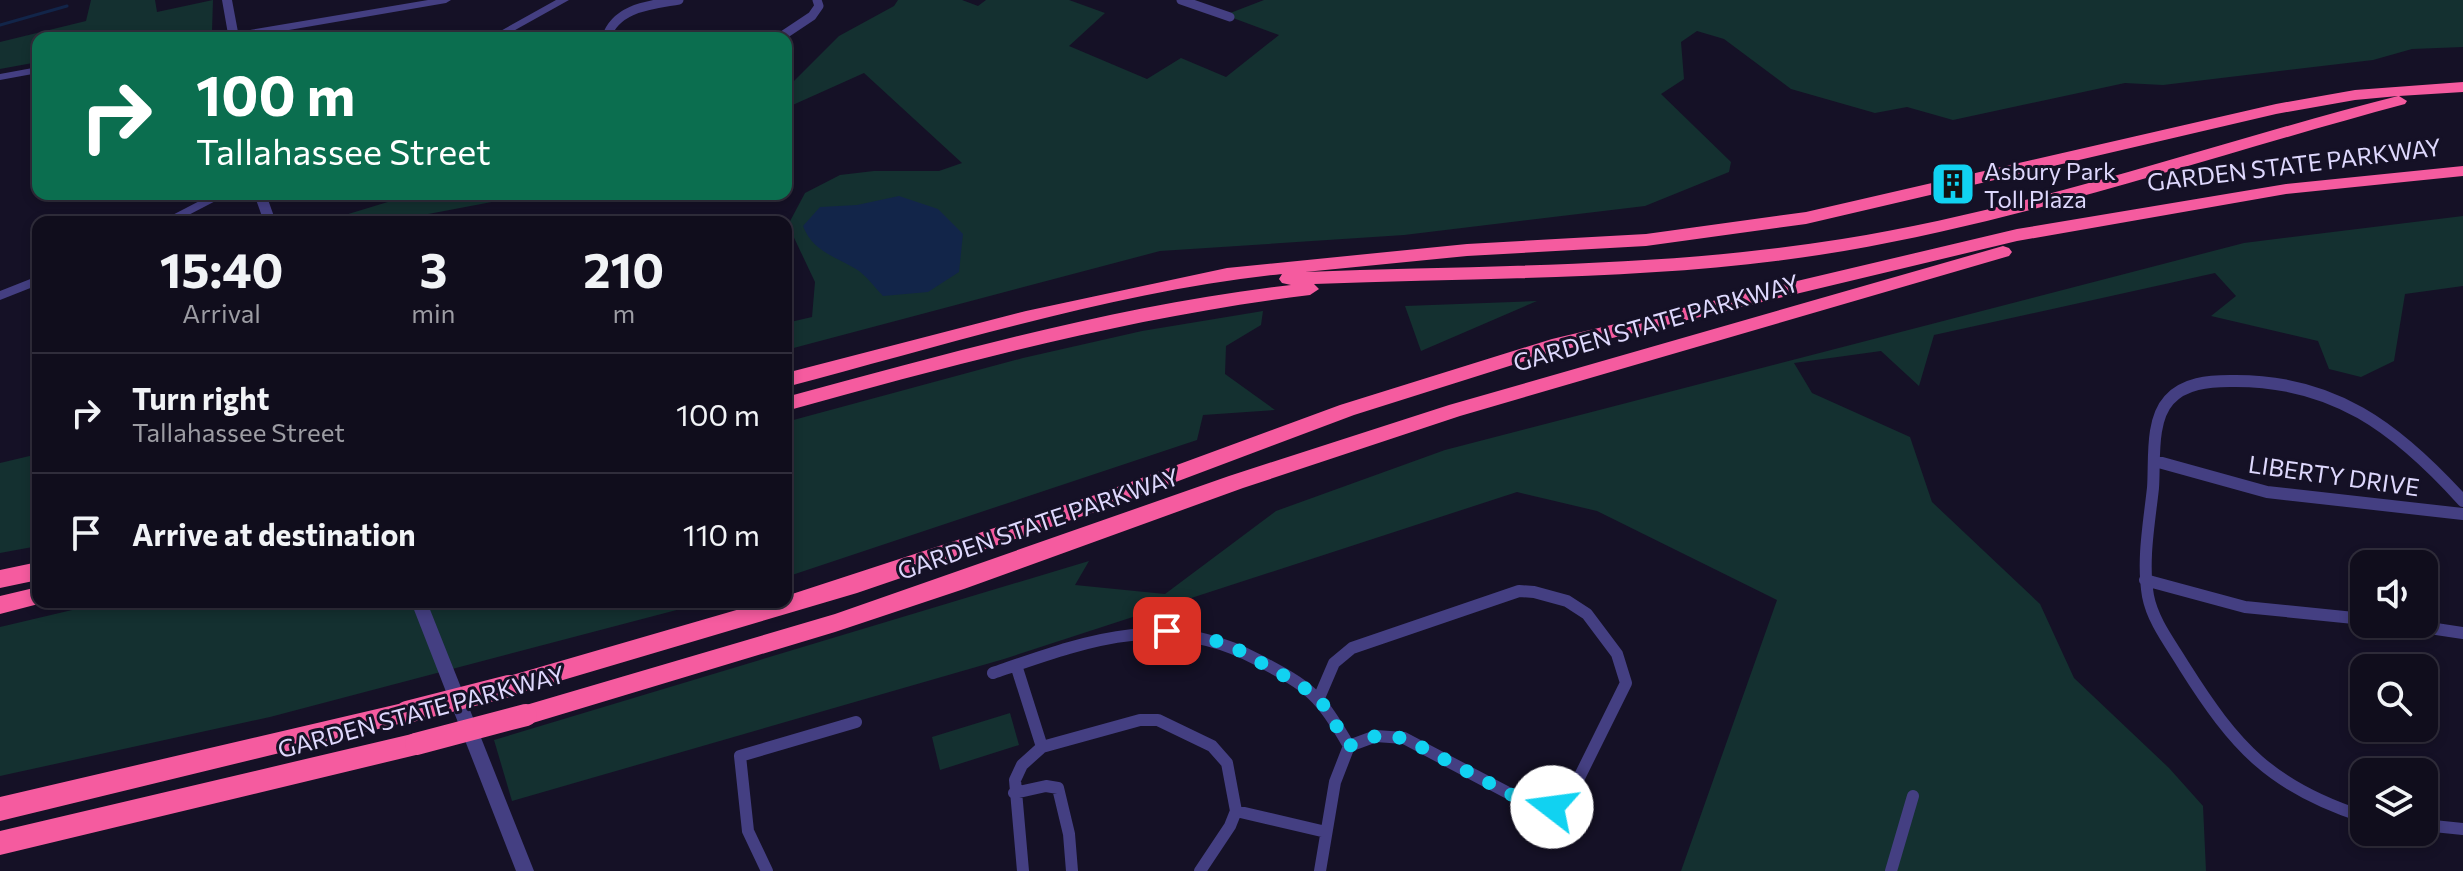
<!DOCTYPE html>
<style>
body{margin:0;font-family:Commissioner,sans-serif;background:#1e1b29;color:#f1f3f6;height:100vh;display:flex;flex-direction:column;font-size:30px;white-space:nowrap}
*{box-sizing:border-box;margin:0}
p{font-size:26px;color:#9c9ca3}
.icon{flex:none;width:44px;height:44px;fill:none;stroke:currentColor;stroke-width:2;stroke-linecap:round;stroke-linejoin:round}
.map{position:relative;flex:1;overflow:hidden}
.side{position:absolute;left:32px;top:216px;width:760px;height:392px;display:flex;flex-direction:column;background:#100d1c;border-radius:16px;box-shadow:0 4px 12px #0003,0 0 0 2px #302d3b}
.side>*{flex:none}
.guide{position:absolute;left:32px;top:32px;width:760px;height:168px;border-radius:16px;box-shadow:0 4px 12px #0003,0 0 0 2px #302d3b;background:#0b6e4f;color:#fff;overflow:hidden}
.tools{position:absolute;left:2350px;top:550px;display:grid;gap:16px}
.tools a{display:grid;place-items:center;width:88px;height:88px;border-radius:16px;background:#100d1c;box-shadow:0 4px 12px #0003,0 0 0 2px #302d3b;font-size:40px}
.pin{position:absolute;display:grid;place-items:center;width:68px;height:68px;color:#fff;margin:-34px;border-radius:16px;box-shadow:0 4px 12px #0006}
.me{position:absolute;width:88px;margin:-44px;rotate:285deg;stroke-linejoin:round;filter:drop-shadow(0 0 6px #0008)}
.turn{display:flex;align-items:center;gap:28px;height:168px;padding:0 32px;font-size:36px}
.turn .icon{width:104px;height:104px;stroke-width:2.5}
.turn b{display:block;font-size:56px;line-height:68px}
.eta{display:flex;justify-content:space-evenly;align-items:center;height:136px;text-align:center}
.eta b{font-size:48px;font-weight:700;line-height:56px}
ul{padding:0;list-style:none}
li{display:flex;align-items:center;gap:24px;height:120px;padding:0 32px;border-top:2px solid #302d3b}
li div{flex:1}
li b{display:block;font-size:30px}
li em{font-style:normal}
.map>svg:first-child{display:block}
.green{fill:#143030}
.water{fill:#122549}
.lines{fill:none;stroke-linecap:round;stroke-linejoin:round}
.stream{stroke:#122549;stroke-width:3}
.minor-far1{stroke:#443f82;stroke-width:9}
.minor{stroke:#443f82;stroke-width:12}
.tertiary{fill:#443f82;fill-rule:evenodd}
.motorway{fill:#f55b9f;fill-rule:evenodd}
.motorway-bridge{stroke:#f55b9f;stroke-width:22}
.route{stroke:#11d2f1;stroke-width:14;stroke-dasharray:0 25.2}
.labels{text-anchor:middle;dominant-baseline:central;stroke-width:6;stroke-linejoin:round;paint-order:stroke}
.street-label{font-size:24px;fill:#ded8fd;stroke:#151126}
.poi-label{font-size:24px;fill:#ded8fd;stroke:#151126;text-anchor:start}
</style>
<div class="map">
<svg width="2463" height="871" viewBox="0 0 2463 871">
<rect width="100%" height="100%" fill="#151126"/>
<path class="green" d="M91,0H155L157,12L213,0L212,31L174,38H38V62L0,69V42L86,21Z
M898,0H962L978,6L986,0H1069L1105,13L1069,46L1147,79L1181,58L1226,77L1279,35L1225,15L1264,0H2463V47L2412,49L2373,60L2163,85L2125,83L1953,120L1907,107L1875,113L1791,89L1724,39L1697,31L1681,42L1684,79L1661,94L1731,162L1729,172L1645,206L1404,235L1160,251L786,350V323L812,317L815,282L788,225L805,193L840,175L874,171H939L962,163L864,73L786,108V89L839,36L894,6Z
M414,194H509L497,201L386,222H322Z
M2463,216V286L2405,294L2394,361L2361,377L2329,369L2318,341L2211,316L2236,296L2215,273L1934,335L1919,386L1881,351L1794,363L1812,393L1910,437L1932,502L2040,604L2074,678L2169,768L2203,806L2206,871H1681L1777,600L1597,511L1517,492L1004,659L512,801L494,740L1089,561L1075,585L1165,594L1276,511L1445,450L2244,243Z
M1537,301L1421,351L1405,306Z
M1263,311L1261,325L1226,346L1225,374L1275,410L1203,415L1197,440L786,577V422L1023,358L1142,331Z
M38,454V546L0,553V463Z
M106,602H707L270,717L0,776V627Z
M1010,713L1019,745L940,770L932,737Z"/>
<path class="water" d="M899,196L938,209L963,234L959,272L928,292L883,296C875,288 866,275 856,269C835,256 813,252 803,226L820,207L857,205Z"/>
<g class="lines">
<path class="stream" d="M0,25L67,6"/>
<path class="minor-far1" d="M1181,0L1230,17
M606,38C616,7 651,5 679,0
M779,38L812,16L819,6L817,0"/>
<path class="minor" d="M2155,461L2267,492L2463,514
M2145,580L2245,607L2364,619
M2403,624L2463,633
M1016,665L1042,747
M993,673C1086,641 1165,610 1258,660C1311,688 1319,694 1349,746
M1319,698L1334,663L1352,648L1519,591L1534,592L1567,601L1587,614L1617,654L1626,683L1570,796L1552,807L1531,805L1404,738L1376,736L1349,746
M1014,793L1046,786L1058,788L1069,834L1072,871
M1236,811L1326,832
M2364,817C2271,787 2235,747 2184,666C2171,644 2153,622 2148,596C2142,561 2149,524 2153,488C2155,462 2150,421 2169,400C2184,383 2209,381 2230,381C2333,379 2397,428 2463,501
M2424,825L2463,829
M767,871L748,831L740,756L856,722
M1023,871L1015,780L1022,765L1042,747L1140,720H1158L1212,746L1227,763L1236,811L1230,826L1200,871
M1320,871L1335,782L1349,746
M1891,871L1913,796"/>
<path class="tertiary" d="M222,0H232L238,32L428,0H451L446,3L242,38H219L228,34Z
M556,0H569L501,38H488Z
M38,67V73L0,80V74Z
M213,194H229L175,222H159Z
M254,194H266L276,222H264Z
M38,276V285L0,300V291Z
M411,602H427L534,871H516Z"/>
<path class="motorway" d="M2463,82V92L2399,96L2407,101L2405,104C2218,154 2035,218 1844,251C1669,281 1491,277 1314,284L1319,289L1310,295C1131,317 959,363 786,411V397C953,352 1119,305 1291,285L1282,283L1279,279L1282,274C1118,291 946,345 786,387V373L1026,311L1227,268L1467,244L1646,234L1806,212L2276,104L2355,90ZM2398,96C2213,143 2031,209 1842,239C1664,268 1484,265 1305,272L1467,256L1646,246L1806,224L2276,114L2355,100Z
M2463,166V176L2286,194L2017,241L1554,352L1354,415L1112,506L857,593L509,696L501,693L497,686L501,679L509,676L764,602H786V596L1098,494L1340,405L1552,339L2017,229L2286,184Z
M2003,246L2009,248L2012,252L2009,256L1460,416L1243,488L964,589L835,632L526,725L518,722L514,715L518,708L526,705L835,614L1229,476L1449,405Z
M38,562V580L0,588V570Z
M38,587V602H46L0,614V596Z
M407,702L415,705L419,712L415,719L407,722L0,821V797Z
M416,733L424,736L428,744L424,752L416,755L0,855V831Z"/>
<path class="motorway-bridge" d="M407,712L509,686
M416,744L526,715"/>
</g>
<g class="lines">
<path class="route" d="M1167,631L1226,643L1297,683L1319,698L1349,746L1376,736L1404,738L1531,805L1552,807"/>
</g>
<defs>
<g id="building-square" transform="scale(2.3)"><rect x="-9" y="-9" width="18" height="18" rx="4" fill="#11d2f1" stroke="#151126"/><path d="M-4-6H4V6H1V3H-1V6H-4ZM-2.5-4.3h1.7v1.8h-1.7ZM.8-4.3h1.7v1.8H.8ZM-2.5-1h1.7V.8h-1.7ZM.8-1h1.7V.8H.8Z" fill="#111"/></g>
</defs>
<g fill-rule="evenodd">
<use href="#building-square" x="1953" y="184"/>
</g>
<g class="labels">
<g class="street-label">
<text transform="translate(2294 164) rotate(-7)">GARDEN STATE PARKWAY</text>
<text transform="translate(1656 322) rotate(-16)">GARDEN STATE PARKWAY</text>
<text transform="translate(2334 475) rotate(8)">LIBERTY DRIVE</text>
<text transform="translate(1038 523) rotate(-19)">GARDEN STATE PARKWAY</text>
<text transform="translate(421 711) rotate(-15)">GARDEN STATE PARKWAY</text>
</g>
<g class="poi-label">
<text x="1984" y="170">Asbury Park<tspan x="1984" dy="28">Toll Plaza</tspan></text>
</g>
</g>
</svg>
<div class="tools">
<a><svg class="icon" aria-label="sound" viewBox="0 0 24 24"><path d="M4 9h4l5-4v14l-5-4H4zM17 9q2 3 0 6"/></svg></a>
<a><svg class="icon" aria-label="search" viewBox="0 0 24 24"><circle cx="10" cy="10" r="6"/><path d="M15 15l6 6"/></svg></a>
<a><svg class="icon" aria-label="layers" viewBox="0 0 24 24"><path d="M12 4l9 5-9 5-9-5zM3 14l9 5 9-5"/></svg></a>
</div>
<div class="pin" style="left:1167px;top:631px;background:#d93025"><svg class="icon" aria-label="arrive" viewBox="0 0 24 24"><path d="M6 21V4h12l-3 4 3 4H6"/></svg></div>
<svg class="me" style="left:1552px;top:807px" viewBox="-20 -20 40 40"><circle r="19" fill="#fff"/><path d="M0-13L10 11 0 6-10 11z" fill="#11d2f1"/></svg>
<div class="guide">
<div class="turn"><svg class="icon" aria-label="right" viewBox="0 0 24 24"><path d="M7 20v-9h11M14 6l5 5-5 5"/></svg><div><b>100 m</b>Tallahassee Street</div></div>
</div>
<section class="side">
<div class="eta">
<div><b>15:40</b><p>Arrival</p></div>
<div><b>3</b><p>min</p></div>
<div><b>210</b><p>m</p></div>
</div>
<ul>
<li><svg class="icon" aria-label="right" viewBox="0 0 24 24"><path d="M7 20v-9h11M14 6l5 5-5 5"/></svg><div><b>Turn right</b><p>Tallahassee Street</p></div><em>100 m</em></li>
<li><svg class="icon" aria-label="arrive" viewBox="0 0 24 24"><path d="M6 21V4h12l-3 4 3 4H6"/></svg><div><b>Arrive at destination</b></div><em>110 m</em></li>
</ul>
</section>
</div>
